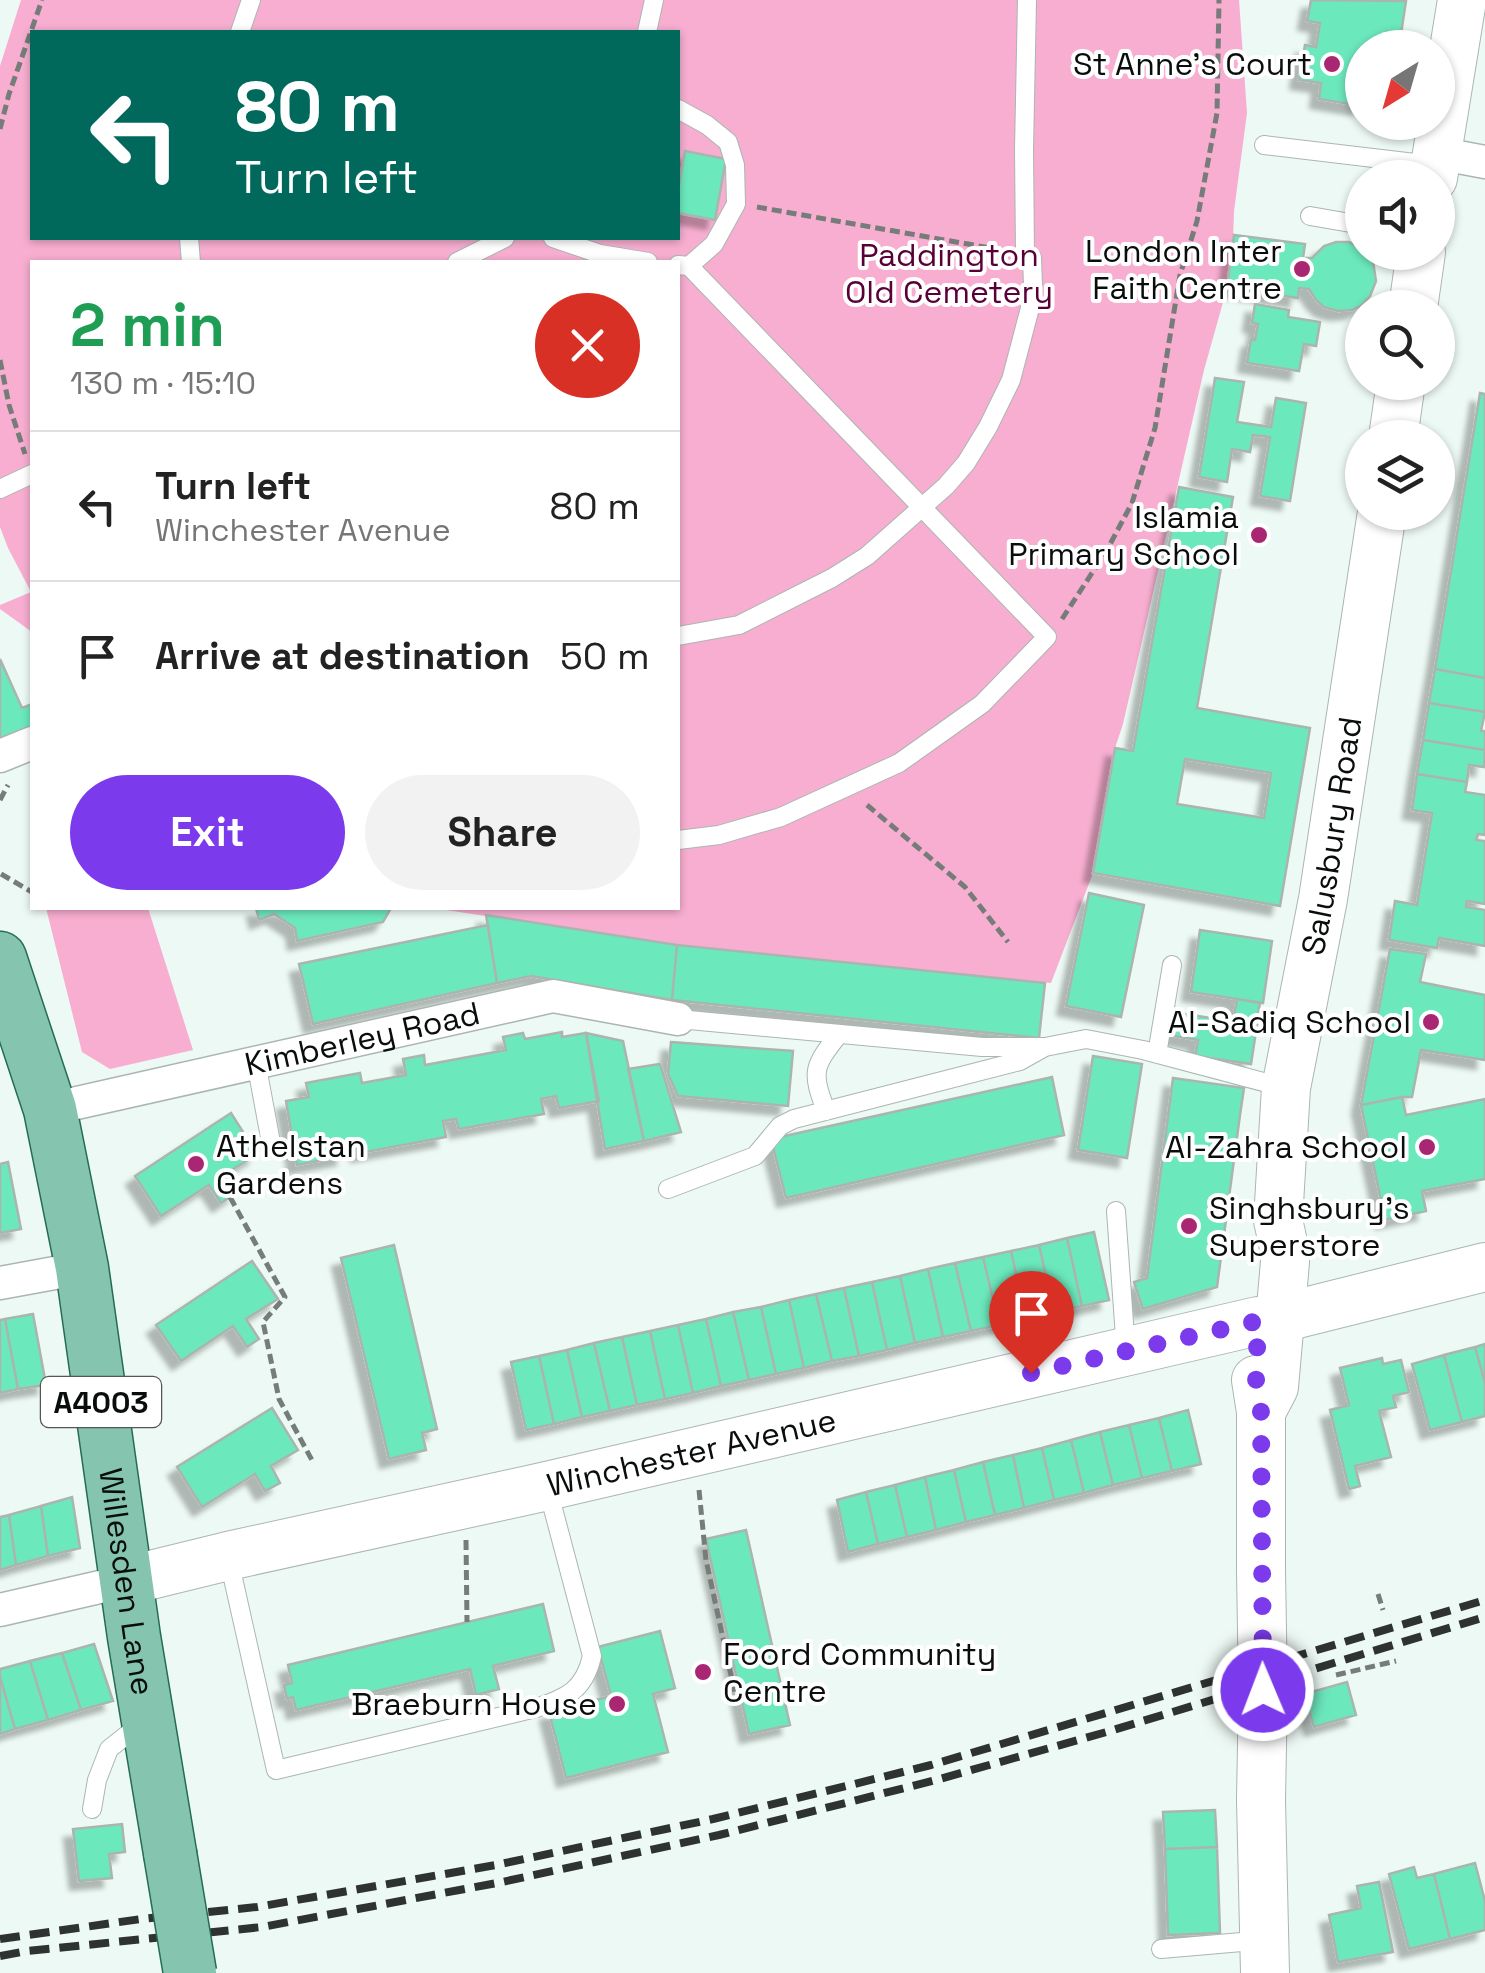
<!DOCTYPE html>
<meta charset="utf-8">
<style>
body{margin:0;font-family:"Space Grotesk",sans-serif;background:#f2f2f2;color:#222;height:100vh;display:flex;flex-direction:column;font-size:38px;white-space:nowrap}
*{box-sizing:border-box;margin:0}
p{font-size:32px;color:#767676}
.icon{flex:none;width:55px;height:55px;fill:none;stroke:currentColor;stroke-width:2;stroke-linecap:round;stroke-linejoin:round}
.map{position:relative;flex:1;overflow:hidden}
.sheet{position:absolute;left:30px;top:260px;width:650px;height:650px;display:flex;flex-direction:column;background:#fff;border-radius:0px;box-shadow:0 2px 8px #0004}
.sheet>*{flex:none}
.hud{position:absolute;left:30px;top:30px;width:650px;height:210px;border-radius:0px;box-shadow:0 2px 8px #0004;background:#00695c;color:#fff;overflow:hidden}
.needle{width:65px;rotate:217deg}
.fabs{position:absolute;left:1345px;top:30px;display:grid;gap:20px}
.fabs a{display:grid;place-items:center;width:110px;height:110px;border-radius:50%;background:#fff;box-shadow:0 2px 8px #0004;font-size:50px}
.pin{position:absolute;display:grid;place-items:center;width:85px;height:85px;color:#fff;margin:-102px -42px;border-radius:50% 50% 50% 0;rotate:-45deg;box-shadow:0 0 10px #0007}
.pin .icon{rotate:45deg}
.me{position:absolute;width:110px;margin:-55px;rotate:359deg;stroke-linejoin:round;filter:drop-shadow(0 0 8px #0008)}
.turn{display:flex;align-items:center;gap:35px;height:210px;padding:0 40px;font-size:45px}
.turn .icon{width:130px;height:130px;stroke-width:2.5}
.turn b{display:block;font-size:70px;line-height:85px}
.round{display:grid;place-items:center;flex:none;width:105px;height:105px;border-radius:52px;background:#f2f2f2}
.overview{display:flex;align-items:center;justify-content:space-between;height:170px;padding:0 40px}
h1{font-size:60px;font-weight:700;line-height:75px;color:#1e9e55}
.cta{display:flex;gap:20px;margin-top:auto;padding:20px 40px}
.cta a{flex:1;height:115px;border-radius:60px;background:#7c3aed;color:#fff;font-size:40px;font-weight:700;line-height:115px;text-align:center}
.cta a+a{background:#f2f2f2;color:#222}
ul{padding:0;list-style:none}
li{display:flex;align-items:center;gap:30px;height:150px;padding:0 40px;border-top:2px solid #e0e0e0}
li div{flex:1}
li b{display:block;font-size:38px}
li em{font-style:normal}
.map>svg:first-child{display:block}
.green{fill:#f7aed0;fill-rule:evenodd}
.building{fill:#6ce8bd;stroke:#aab5b0;stroke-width:2.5;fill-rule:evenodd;filter:url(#shadow)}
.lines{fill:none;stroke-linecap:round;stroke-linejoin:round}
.lane-casing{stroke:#abb6b1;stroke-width:20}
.street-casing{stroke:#abb6b1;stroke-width:35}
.secondary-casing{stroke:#abb6b1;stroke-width:50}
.primary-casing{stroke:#256c54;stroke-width:55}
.path{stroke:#757c79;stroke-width:5;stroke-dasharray:10 5;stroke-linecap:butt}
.lane{stroke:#fff;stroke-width:18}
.street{stroke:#fff;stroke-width:32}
.secondary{stroke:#fff;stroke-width:48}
.primary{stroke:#85c5b0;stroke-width:52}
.rail{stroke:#2e3331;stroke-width:8;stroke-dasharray:20 10;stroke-linecap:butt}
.secondary-bridge-casing{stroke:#abb6b1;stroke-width:50;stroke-linecap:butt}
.primary-bridge-casing{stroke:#256c54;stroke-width:55;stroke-linecap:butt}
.secondary-bridge{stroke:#fff;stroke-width:48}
.primary-bridge{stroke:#85c5b0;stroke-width:52}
.route{stroke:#7c3aed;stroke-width:18;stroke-dasharray:0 32.4}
.poi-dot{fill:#a92672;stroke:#fff;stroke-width:4}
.labels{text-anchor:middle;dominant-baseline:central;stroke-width:8;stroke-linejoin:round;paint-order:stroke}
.shield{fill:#fff;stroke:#535654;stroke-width:2.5}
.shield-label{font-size:30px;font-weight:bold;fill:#090d0b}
.poi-label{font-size:32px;fill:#090d0b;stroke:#fff;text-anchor:end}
.park-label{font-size:32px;fill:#580037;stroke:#fff}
.street-label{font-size:32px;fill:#090d0b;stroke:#fff}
</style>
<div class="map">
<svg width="1485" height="1973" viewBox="0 0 1485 1973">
<defs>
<filter id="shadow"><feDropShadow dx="-9" dy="9" stdDeviation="2.5" flood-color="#0004"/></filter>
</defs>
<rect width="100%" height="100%" fill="#edf9f4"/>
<path class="green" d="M21,0H1239L1247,113L1234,211L1233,240L1227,288L1204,370L1123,724L1115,748L1093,873L1051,983L677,945L433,908H678V262H32V632L0,609V605L31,592L8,548L0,527V66ZM32,32H678V238H32Z
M46,908H148L193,1050L110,1069L82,1052Z"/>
<path class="building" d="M1311,0L1406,1L1401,34L1387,32L1385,48H1362V106L1319,99L1321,83L1299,80L1305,45L1316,47L1320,23L1307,21Z
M685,151L726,159L715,220L678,213V191Z
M1234,235L1305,244L1303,258H1312L1324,246L1336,242H1349L1362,249V252H1366L1373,261L1376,281L1370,296L1361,306L1352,310L1338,311L1324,307L1316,300L1309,289L1299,288L1298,298L1227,288Z
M1255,304L1289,310L1288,317L1320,322L1316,346L1304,344L1299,371L1247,363L1251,339L1255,340L1258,324L1252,323Z
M1215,378L1244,382L1237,422L1271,427L1276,398L1306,403L1290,501L1260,496L1270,437L1253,435L1250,452L1232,449L1227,482L1199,477Z
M1480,393L1485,394V678L1435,669Z
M1179,487L1233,497L1197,708L1310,728L1280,906L1093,873L1115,748L1133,751ZM1185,759L1271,773L1264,818L1177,804Z
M0,659L22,708L32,704V729L0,743Z
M1435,669L1485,678V712L1429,703Z
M1429,703L1485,712L1481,731H1485V750L1423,740Z
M1423,740L1485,750L1484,767L1469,765L1467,782L1417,774Z
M1417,774L1467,782L1465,792L1485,795V835L1478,834L1476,840L1485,841V904L1467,901L1466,907L1485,910V946L1439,938L1437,948L1389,940L1395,901L1417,905L1432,813L1412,810Z
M1089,893L1144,905L1121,1017L1066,1006Z
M256,908H391L383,922L297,941L295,928L274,914L259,920Z
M486,915L677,945L672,1000L531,976L497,983Z
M488,925L497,983L313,1024L299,964Z
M1200,930L1272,941L1263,1003L1191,992Z
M677,945L1045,983L1039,1038L672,1000Z
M1390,949L1426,954L1420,982L1485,995V1060L1421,1050L1412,1097H1402L1361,1105Z
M1237,999L1260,1003L1256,1025L1233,1022Z
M1178,1013L1257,1025L1251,1064L1195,1056L1198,1040L1174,1036Z
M562,1032V1037L586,1033L599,1101L559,1108L556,1096L541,1099L544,1114L459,1129L456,1119L443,1121L446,1137L360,1153L358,1140L343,1143L345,1156L297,1165L286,1101L309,1097L306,1083L360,1073L362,1083L406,1075L403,1059L424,1055L425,1065L506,1050L503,1037L523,1033L525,1039Z
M586,1033L623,1041L644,1141L605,1149Z
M671,1042L793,1051L788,1106L678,1096L668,1074Z
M1093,1056L1142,1064L1127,1158L1078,1150Z
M660,1064L681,1132L644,1141L628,1069Z
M1052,1077L1064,1135L786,1198L771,1139Z
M1173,1078L1244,1088L1240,1115L1217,1287L1143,1309L1134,1282L1147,1278Z
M1402,1097L1406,1115L1485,1099V1179L1422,1191L1426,1211L1385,1220L1361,1105Z
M231,1113L257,1154L224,1175L236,1193L221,1203L209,1185L161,1216L135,1176Z
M8,1162L21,1229L0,1233V1164Z
M1094,1232L1109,1300L1082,1306L1067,1238Z
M1067,1238L1082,1306L1054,1312L1039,1245Z
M394,1245L437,1429L422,1433L426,1450L389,1459L341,1258Z
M1039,1245L1054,1312L1026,1318L1011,1251Z
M1011,1251L1026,1318L999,1325L983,1257Z
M983,1257L999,1325L971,1331L955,1263Z
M252,1261L278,1299L246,1319L259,1339L247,1347L233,1326L181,1361L156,1325Z
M955,1263L971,1331L943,1337L928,1269Z
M928,1269L943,1337L915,1343L900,1276Z
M900,1276L915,1343L887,1350L872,1282Z
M872,1282L887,1350L859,1356L844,1288Z
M844,1288L859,1356L832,1361L816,1294Z
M816,1294L832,1361L804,1368L789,1300Z
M789,1300L804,1368L776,1374L761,1307Z
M761,1307L776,1374L749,1380L733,1312Z
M733,1312L749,1380L721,1386L706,1319Z
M33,1314L46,1385L18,1389L5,1319Z
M5,1319L18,1389L0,1393V1320Z
M706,1319L721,1386L693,1393L678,1325Z
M678,1325L693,1393L665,1399L650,1331Z
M650,1331L665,1399L637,1405L622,1337Z
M622,1337L637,1405L610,1411L594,1343Z
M594,1343L610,1411L582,1417L567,1350Z
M1485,1344V1383L1475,1347Z
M1475,1347L1485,1383V1416L1462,1422L1444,1355Z
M567,1350L582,1417L554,1424L539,1356Z
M1444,1355L1462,1422L1430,1430L1412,1364Z
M539,1356L554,1424L526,1430L511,1362Z
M1382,1358L1383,1364L1401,1360L1409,1392L1393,1396L1396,1407L1379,1411L1391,1457L1355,1466L1360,1486L1349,1489L1330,1410L1349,1405L1340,1368Z
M272,1408L298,1450L271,1466L280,1483L265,1491L255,1474L202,1507L177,1467Z
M1188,1410L1201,1464L1172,1471L1159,1418Z
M1159,1418L1172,1471L1142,1478L1129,1425Z
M1129,1425L1142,1478L1113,1485L1100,1432Z
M1100,1432L1113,1485L1084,1493L1071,1440Z
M1071,1440L1084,1493L1054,1500L1042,1448Z
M1042,1448L1054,1500L1024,1508L1013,1455Z
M1013,1455L1024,1508L995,1515L983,1462Z
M983,1462L995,1515L966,1522L954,1470Z
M954,1470L966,1522L936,1530L925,1477Z
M925,1477L936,1530L907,1537L895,1485Z
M895,1485L907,1537L878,1544L866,1492Z
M866,1492L878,1544L848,1552L837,1500Z
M72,1497L80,1548L48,1556L41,1506Z
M41,1506L48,1556L16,1565L9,1515Z
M9,1515L16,1565L0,1570V1517Z
M746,1530L790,1725L749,1734L706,1539Z
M543,1604L554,1651L493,1666L499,1689L476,1695L470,1669L296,1710L293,1697L287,1699L284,1685L292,1683L288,1665Z
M660,1631L675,1688L653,1694L668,1752L566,1778L549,1712L611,1696L598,1647Z
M94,1644L113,1701L81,1710L62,1653Z
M62,1653L81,1710L48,1720L30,1661Z
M30,1661L48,1720L15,1729L0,1677V1669Z
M0,1677L15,1729L0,1734Z
M1347,1682L1356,1715L1314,1727L1304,1694Z
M1215,1810L1217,1847L1165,1849L1163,1812Z
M122,1824L125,1852L109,1854L112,1878L79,1881L73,1829Z
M1217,1847L1220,1933L1168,1935L1165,1849Z
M1475,1863L1485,1901V1930L1450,1939L1434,1874Z
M1414,1867L1417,1878L1434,1874L1450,1939L1409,1949L1389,1874Z
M1379,1882L1393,1952L1338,1962L1329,1915L1361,1908L1357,1886Z"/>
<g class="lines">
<g class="lane-casing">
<path id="lane" d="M240,32L251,0
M647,32L654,0
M678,109L707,125L728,142L735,165L736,204L714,244L689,266
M1264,145L1432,165
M1310,216L1362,225
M189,238L191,262
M553,238L600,254L648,262
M457,262L505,238
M678,265L689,266L1047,637L982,704L899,763L781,817L719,835L678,840
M0,489L32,474
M678,636L739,625L832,578L867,556L946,486L966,463L988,427L1011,380L1030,308L1033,285L1032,258L1025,253L1024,150L1027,0
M678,1019L982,1047H1044
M1157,1054L1172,965
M256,1062L272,1148
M826,1111C811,1071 813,1067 839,1034
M668,1189L755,1156L780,1126L794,1119L1020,1061L1045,1047L1086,1039L1143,1050L1286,1088
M1116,1211L1126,1351
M228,1556L276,1770L536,1708C567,1697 584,1691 592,1656L547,1486
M92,1809L97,1780L109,1749L143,1722
M1161,1949L1265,1940"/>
</g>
<g class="street-casing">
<g id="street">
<path d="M1437,153L1485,162"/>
<path d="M0,756L32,743"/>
<path id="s1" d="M50,1109L553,996L678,1019"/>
<path d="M0,1283L82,1268"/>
<path d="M0,1610L126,1581"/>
</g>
</g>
<g class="secondary-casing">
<g id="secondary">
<path d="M1433,178L1462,0"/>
<path d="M1413,308L1421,252"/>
<path d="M1393,438L1401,382"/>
<path d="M1281,1318L1485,1267"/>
<path d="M1256,1380L1261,1412V1571"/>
<path id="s2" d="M1261,1412L1274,1387L1285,1262V1252L1278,1220L1286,1088L1323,899L1382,512"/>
<path id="s3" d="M126,1581L228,1556L547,1486L1258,1321"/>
<path d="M1263,1690L1261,1800L1265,1973"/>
</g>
</g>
<g class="primary-casing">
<g id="primary">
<path id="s4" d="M0,958L50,1109L82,1268L134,1637L170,1853"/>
</g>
</g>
<path class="path" d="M0,129L9,94L42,0
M757,207L1002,250
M0,360L9,405L25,454
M1062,619L1107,550L1132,503L1155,428L1180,275L1197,221L1217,113L1219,0
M0,800L8,785
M867,805L965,887L1008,942
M1,874L32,892
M230,1197L285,1297L263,1322L279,1399L314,1464
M699,1490L706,1560L737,1703
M466,1540L467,1622
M1378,1594L1383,1610
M1336,1675L1396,1661"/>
<use href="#lane" class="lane"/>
<use href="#street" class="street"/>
<use href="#secondary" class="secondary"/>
<use href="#primary" class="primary"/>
<path class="rail" d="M0,1939L141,1919L257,1907L496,1865L713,1819L931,1765L1485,1600
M0,1956L27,1951L262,1927L502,1882L719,1835L936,1780L1110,1731L1485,1617"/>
<g class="secondary-bridge-casing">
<path id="secondary-bridge" d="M1261,1571L1263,1690"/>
</g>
<g class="primary-bridge-casing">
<path id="primary-bridge" d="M170,1853L190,1973"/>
</g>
<use href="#secondary-bridge" class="secondary-bridge"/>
<use href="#primary-bridge" class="primary-bridge"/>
</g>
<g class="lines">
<path class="route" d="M1031,1373L1258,1321L1256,1382L1261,1412L1263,1690"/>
</g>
<g class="poi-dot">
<circle cx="1332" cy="64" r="10"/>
<circle cx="1302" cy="269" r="10"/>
<circle cx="1259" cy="535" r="10"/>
<circle cx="1431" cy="1022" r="10"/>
<circle cx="1427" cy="1147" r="10"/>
<circle cx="196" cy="1164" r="10"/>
<circle cx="1189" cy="1226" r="10"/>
<circle cx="703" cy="1672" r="10"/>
<circle cx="617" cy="1704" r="10"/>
</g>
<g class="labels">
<rect class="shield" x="41" y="1377" width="120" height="50" rx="8"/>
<g class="shield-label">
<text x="101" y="1402">A4003</text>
</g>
<g class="poi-label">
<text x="1312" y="64">St Anne's Court</text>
<text x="1282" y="251">London Inter<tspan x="1282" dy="37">Faith Centre</tspan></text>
<text x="1239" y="517">Islamia<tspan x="1239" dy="37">Primary School</tspan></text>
<text x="1411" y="1022">Al-Sadiq School</text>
<text x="216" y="1146" text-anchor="start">Athelstan<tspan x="216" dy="37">Gardens</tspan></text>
<text x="1407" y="1147">Al-Zahra School</text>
<text x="1209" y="1208" text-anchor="start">Singhsbury's<tspan x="1209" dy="37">Superstore</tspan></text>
<text x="723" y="1654" text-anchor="start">Foord Community<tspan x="723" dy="37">Centre</tspan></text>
<text x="597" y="1704">Braeburn House</text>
</g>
<g class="park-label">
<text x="949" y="255">Paddington<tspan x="949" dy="37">Old Cemetery</tspan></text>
</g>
<g class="street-label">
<text stroke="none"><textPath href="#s2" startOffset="585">Salusbury Road</textPath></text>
<text stroke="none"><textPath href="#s1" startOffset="320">Kimberley Road</textPath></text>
<text stroke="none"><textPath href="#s3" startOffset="580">Winchester Avenue</textPath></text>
<text stroke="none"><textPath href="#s4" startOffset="638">Willesden Lane</textPath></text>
</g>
</g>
</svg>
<div class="fabs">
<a><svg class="needle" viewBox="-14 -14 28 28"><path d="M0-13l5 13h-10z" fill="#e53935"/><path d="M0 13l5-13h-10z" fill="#767676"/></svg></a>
<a><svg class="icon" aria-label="sound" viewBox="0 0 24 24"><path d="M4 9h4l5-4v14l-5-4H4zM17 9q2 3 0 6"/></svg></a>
<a><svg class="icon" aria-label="search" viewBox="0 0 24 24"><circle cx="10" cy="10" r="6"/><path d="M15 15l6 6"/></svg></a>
<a><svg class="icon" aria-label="layers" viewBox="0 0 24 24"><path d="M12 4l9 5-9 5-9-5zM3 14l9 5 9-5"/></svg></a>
</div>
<div class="pin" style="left:1031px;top:1373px;background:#d93025"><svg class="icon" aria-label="arrive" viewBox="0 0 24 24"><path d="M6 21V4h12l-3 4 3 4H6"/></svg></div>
<svg class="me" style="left:1263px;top:1690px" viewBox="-20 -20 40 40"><circle r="17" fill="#7c3aed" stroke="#fff" stroke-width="3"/><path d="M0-11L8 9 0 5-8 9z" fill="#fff"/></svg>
<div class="hud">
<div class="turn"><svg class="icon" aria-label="left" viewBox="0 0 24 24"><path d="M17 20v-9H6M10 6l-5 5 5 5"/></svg><div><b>80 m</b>Turn left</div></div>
</div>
<section class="sheet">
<div class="overview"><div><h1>2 min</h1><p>130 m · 15:10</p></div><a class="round" style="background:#d93025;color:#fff"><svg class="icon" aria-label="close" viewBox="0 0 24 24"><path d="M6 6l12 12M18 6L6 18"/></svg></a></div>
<ul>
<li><svg class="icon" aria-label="left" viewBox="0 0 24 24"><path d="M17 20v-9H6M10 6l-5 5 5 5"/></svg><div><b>Turn left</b><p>Winchester Avenue</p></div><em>80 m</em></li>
<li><svg class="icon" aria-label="arrive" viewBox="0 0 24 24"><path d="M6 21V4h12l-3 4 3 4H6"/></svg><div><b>Arrive at destination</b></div><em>50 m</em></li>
</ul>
<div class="cta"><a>Exit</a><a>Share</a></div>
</section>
</div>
